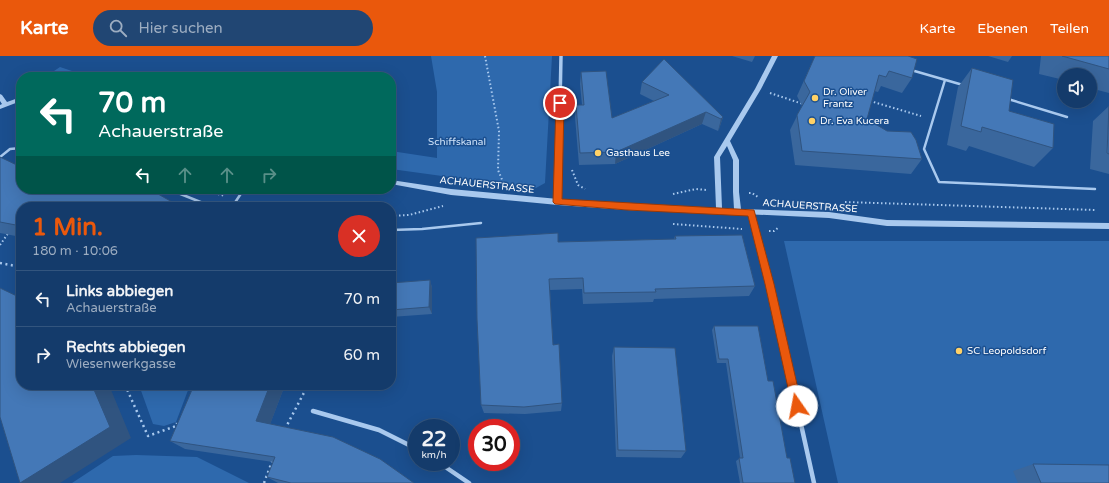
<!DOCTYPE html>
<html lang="de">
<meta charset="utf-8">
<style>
body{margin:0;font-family:"Varela Round",sans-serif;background:#214673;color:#f1f3f6;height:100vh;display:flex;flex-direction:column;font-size:15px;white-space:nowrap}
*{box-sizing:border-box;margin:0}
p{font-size:13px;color:#9dadc1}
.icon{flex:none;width:22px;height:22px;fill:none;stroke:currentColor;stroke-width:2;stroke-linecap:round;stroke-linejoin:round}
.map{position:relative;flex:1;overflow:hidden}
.sheet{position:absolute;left:16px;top:146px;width:380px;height:188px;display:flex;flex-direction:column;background:#143b6b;border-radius:16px;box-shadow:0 4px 16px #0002,0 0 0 1px #33557e}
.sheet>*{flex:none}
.hud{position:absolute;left:16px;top:16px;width:380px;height:122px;border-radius:16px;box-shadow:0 4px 16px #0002,0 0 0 1px #33557e;background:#00695c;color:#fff;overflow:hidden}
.buttons{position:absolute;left:1057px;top:12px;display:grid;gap:8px}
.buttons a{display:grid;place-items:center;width:40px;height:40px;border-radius:50%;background:#143b6b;box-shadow:0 4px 16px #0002,0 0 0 1px #33557e;font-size:20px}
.speed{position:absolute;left:408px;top:363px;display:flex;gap:8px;font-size:20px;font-weight:700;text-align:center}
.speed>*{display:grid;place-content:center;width:52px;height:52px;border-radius:50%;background:#143b6b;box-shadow:0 4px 16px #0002,0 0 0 1px #33557e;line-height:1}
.speed small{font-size:10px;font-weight:400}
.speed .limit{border:6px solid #d22;background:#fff;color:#111}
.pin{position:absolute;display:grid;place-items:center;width:34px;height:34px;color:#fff;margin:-17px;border:2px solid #fff;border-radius:50%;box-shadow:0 1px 4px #0007}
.me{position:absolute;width:44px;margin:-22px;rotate:348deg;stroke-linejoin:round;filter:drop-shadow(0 0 3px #0008)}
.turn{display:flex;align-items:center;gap:14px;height:84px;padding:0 16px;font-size:18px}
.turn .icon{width:52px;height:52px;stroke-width:2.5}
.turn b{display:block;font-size:28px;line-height:34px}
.lanes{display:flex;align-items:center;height:38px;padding:0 16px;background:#0003;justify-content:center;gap:20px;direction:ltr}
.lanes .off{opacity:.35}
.round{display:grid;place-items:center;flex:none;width:42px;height:42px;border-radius:21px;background:#214673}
.overview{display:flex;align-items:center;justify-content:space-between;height:68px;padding:0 16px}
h1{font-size:24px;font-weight:700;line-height:30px;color:#ea580c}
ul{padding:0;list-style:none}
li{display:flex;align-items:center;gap:12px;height:56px;padding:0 16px;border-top:1px solid #33557e}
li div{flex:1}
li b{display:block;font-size:15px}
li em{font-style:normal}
header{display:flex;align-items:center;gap:24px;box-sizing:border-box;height:56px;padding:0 20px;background:#ea580c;color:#fff}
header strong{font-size:19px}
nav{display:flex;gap:22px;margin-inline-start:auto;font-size:14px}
.search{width:280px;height:36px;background:#214673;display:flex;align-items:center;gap:10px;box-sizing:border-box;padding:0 14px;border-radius:22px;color:#9dadc1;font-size:15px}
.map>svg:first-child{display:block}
.green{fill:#2e69ad}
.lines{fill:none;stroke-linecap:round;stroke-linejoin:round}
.path-far1{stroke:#a9c9ee;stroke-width:2;stroke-dasharray:1.5 2.5;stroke-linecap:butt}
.path{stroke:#a9c9ee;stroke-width:2.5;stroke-dasharray:2 3.5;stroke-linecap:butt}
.service{stroke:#a9c9ee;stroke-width:2.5}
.minor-far1{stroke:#a9c9ee;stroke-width:3.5}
.minor{stroke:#a9c9ee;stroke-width:4.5}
.tertiary{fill:#a9c9ee;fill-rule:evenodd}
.wall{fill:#3a679d}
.shaded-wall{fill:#305480}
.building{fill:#4478b7;stroke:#305480}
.route{fill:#ea580c;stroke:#983908}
.poi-dot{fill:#ffd166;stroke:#1b4f8f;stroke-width:1.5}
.labels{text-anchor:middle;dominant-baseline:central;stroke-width:3;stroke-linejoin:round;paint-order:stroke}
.poi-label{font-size:10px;fill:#fff;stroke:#1b4f8f;text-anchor:start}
.park-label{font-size:10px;fill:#cfe3fa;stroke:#1b4f8f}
.street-label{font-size:10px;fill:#fff;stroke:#1b4f8f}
</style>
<header>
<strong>Karte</strong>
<div class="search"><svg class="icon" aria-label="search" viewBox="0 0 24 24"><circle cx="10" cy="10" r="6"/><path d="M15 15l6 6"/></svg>Hier suchen</div>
<nav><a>Karte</a><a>Ebenen</a><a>Teilen</a></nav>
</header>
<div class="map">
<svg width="1109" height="427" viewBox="0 0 1109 427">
<rect width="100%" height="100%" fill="#1b4f8f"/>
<path class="green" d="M431,0H552L545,127L536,132L493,127L391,113V95L437,102V36Z
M60,11L90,21H45Z
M784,185H1109V427H838Z
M139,329H190L176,366L164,370L153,368Z
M136,399L197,401L249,427H72L113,400Z"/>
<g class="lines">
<path class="path-far1" d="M485,0L499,75L498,114L503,126
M770,37L803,48
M870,45L921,60
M572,114L578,129L585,133
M214,137L225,140
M749,137H752L758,141
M673,138L696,133L706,134
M249,146L280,151
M845,146L1096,154
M391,160L409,159L443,150
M673,168L742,173
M769,175H774L779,171
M0,189L9,176"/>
<path class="path" d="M0,207L21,211
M125,329L148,380L176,370L177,367
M285,373L308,329
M264,427L273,403"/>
<path class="service" d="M911,14L963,29
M945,24L924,93L939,126L1095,133
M1008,43L1067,61
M0,101L10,93L21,92
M168,133L213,151
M232,151L244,133
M391,174L422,173L481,167"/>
<path class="minor-far1" d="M558,146L561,0
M751,157L760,190"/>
<path class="minor" d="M760,189L770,228L814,427
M313,355L379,374L417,393
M438,406L469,427"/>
<path class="tertiary" d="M772,0H778L761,33L730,85L739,104V136L741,153L829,156L887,164L1109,167V173L887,170L829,162L722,157L719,159L716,157L627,154L558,149L451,139L391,128V124L451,133L558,143L627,148L716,152L714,101L755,33ZM727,90L733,104V136L734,153L722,152L720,101Z
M0,38L2,39L7,46L21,41V45L0,53V49L2,48L0,45Z"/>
</g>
<path class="wall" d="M732,0H755L752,6Z
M815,0H908L912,22L902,37L881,30L878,36L874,35L867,63L922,103L911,118L795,109L790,74L802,50L797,40Z
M988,0H1012L1008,6Z
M1041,0H1109V37L1090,32V19H1064V24L1039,18Z
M972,12L1009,55L1053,92L1034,111L969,90L966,95L947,89L958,31Z
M581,16L612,62L654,45L640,38L642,26L723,61L719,73L718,75L702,68L615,108L579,109L575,61L576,49H582L580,28Z
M1109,50V118L1090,113L1093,65Z
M0,101L21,133V181L0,177Z
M675,180L755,230L749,240L654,243L653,246L583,248L582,233L550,234L553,289L562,347L561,355L525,358L484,357L481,349L558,186L674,183Z
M430,224L432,232V258L391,261V227Z
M714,270L768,325L787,402L795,427H740L736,405L740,402L726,307H717L712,274Z
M614,291L686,395L681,402L616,401L612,300Z
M194,329H285L270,368L414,427H278L267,421L273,406L185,393L170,385Z
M1033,408L1109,427H1018L1013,415Z"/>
<path class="shaded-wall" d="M706,56L702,68L615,108L616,96Z
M723,61L719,73L718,75L721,63Z
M430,224L432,232V258L429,251Z
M92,329H109L131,382L60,427H20Z
M270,329H285L268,374L256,365Z"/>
<path class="building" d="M815,0H908L917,3L912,22L889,15L886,21L879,19L867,63L887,75L911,76L916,84L922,103L802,95L797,59L810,36L804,25Z
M1062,0H1109V13Z
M664,3L723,61L721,63L706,56L616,96L580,97L576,49H584L581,16L606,15L612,62L669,39L642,26Z
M972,12L1013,24L1009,55L1054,68L1053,92L982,71L981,76L961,70Z
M1109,50V98L1107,97Z
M0,101L21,111V133H144L151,134L181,151H21V170L0,166Z
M558,177V186L676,183L675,180L742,179L755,230L655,233L656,236L584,237L583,222L549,223L553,289L559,288L562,347L524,351L481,349L477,263L476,182Z
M430,224L429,251L391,254V227Z
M0,232L21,242V329H92L110,371L20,427L0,361Z
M714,270H758L768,325H773L787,402H790L795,427H743L739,402H743L728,303H719Z
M614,291L675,292L686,395L618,394Z
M194,329H270L256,365L333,381L380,403L414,427H291L267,421L275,401L170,385Z
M1033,408L1109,409V427H1041Z"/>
<path class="route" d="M560,44L564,47L562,143L754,154L774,228L802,350L800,354L797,355L793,354L792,350L765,228L748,160L627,154L555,148L553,146L556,47Z"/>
<g class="poi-dot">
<circle cx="815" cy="42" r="4"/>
<circle cx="812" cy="65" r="4"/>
<circle cx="598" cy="97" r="4"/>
<circle cx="959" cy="295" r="4"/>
</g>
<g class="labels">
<g class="poi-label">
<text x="823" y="36">Dr. Oliver<tspan x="823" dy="12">Frantz</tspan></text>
<text x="820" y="65">Dr. Eva Kucera</text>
<text x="606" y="97">Gasthaus Lee</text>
<text x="967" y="295">SC Leopoldsdorf</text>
</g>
<g class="park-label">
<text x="457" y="86">Schiffskanal</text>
</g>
<g class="street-label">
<text transform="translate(487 129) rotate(6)">ACHAUERSTRASSE</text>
<text transform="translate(810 150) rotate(4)">ACHAUERSTRASSE</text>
</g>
</g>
</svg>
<div class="buttons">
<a><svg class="icon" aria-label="sound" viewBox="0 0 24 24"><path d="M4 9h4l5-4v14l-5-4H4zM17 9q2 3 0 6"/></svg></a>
</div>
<div class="speed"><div>22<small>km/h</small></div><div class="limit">30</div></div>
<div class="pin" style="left:560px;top:47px;background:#d93025"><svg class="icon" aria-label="arrive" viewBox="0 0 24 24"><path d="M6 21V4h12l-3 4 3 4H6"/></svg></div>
<svg class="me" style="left:797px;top:350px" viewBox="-20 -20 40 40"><circle r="19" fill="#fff"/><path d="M0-13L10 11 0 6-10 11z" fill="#ea580c"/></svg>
<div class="hud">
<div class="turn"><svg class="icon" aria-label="left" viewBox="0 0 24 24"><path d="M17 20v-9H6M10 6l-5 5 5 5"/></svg><div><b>70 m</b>Achauerstraße</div></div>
<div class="lanes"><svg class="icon" aria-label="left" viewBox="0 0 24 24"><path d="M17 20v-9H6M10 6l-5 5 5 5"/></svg><svg class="icon off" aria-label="ahead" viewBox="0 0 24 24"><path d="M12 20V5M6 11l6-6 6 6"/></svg><svg class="icon off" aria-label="ahead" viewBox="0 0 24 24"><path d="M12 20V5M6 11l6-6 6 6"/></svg><svg class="icon off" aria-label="right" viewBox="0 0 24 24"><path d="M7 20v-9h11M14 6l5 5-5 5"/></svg></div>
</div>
<section class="sheet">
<div class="overview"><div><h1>1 Min.</h1><p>180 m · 10:06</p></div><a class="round" style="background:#d93025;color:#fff"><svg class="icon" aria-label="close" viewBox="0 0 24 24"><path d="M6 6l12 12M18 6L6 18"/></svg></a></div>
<ul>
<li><svg class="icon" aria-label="left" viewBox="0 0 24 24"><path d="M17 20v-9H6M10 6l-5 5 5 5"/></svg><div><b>Links abbiegen</b><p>Achauerstraße</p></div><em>70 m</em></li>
<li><svg class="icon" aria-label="right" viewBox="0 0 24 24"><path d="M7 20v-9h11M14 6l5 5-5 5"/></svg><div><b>Rechts abbiegen</b><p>Wiesenwerkgasse</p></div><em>60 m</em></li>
</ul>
</section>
</div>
